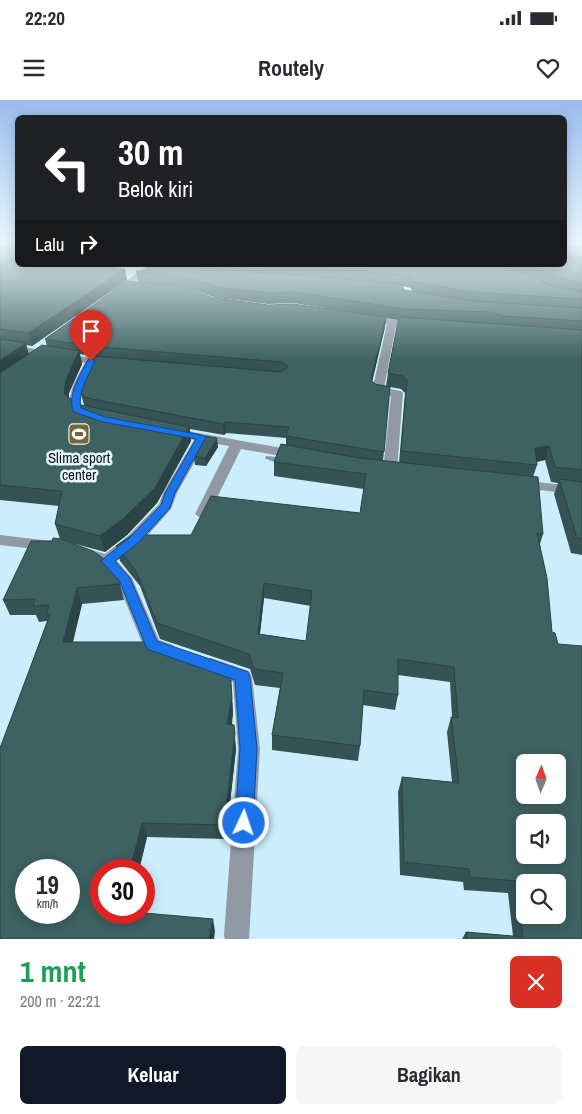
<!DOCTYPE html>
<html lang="id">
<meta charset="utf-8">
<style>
body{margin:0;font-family:"Archivo Narrow",sans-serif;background:#f7f7f7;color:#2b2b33;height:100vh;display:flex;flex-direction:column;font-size:19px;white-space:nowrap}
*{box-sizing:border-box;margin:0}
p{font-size:16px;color:#7c7c81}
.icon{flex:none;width:28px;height:28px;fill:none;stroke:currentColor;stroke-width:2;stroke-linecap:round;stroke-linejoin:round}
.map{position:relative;height:839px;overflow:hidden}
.panel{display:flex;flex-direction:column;background:#fff;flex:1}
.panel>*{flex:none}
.banner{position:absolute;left:15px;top:15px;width:552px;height:152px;border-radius:8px;box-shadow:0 2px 12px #0003;background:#202124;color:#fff;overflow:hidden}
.needle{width:32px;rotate:2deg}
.tools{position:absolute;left:516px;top:654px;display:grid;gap:10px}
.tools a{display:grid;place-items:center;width:50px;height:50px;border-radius:8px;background:#fff;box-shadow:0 2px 12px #0003;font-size:25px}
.speed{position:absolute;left:15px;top:759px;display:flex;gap:10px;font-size:25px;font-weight:700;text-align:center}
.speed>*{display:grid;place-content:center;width:65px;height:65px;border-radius:50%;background:#fff;box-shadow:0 2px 12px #0003;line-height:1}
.speed small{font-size:12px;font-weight:400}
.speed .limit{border:8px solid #d22;background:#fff;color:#111}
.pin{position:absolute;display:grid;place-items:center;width:42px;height:42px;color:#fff;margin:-51px -21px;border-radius:50% 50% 50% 0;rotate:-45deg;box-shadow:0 0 5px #0007}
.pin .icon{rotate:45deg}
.me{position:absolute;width:55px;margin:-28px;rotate:3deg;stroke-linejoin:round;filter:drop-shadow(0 0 4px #0008)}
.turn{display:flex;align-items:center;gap:18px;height:105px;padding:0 20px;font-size:22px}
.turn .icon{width:65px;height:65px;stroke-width:2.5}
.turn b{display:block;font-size:35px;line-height:42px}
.then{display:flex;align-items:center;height:48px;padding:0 20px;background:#0003;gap:10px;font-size:19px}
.round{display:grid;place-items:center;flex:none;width:52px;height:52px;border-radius:8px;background:#f7f7f7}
.headline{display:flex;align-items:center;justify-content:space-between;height:85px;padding:0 20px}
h1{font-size:30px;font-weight:800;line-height:38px;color:#1e9e55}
.primary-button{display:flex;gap:10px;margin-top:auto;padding:10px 20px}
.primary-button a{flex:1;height:58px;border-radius:8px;background:#111827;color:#fff;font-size:20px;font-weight:800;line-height:58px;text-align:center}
.primary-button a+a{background:#f7f7f7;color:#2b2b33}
.status{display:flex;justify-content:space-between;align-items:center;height:35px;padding:0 25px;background:#fff;direction:ltr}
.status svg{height:14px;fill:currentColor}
header{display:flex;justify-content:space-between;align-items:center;height:65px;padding:0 20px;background:#fff;font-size:22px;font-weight:800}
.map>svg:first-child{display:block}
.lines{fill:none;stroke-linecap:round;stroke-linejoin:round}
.stream{fill:#8b92b4;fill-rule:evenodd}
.minor{fill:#9199a4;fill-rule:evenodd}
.wall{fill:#355354;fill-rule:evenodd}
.shaded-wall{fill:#2b4445}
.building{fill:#3e6162;stroke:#2b4445;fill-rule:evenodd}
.route{fill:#1a73e8;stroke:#114b97}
.labels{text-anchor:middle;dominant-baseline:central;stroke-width:5;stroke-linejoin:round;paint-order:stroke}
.poi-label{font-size:15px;fill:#08151a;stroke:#eaf7fd}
</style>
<div class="status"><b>22:20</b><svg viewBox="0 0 49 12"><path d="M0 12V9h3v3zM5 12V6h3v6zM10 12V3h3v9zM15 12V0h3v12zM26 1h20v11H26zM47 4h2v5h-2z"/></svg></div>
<header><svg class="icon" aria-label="menu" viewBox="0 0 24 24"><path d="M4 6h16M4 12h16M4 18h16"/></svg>Routely<svg class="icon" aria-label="heart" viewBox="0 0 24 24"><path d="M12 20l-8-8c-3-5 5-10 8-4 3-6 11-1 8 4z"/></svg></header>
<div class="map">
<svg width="582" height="839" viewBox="0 0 582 839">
<rect width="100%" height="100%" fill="#cceefc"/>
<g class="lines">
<path class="stream" d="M266,356L287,358L291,360C285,364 271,362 265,358Z"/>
<path class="minor" d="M567,143H574L568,155H565Z
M148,165H157L118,195H112V191Z
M366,215L417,223L422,226L417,229L396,226L384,288L401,291L403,293L397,370L390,374L383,370L391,296L374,293L372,291L387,224L363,220L361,218Z
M0,243L95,259L96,261C89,275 78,291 82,308L95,315L93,318L89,319L73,313C64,297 77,277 85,263L0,249Z
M171,328L298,351L305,355L298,359L241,349L209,414L202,419L195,414L229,346L206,342L177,393L171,409L140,444L117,461L132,478L159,540L173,545L175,550L173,555L166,558L145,550L117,481L101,465L82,458L80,454L82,450L88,449L105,454L128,436L159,404L163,393L194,340L167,335L165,332Z
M519,380L582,387V395L514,387L512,384Z
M0,435L51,441L57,442L59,446L57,450L51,451L0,445Z
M211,558L249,571L252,577L260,649L249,839H225L224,835L238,649L233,582L204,572L201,566L204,560Z"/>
</g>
<path class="wall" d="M0,143L18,165L127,180L32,246L26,245L29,254L47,246L45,239L213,198L268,205L350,212L293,203L268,204L216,198L184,187L138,182L136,171H144L151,165H565L566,146H572L582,143V455L571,453L554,394L558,383L551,382L545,360L536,362L537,365L533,377L543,434L540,444L582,839H462L466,832L513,836L508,793L464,790L463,782L400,775L398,692L402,677L452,682L447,632L451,617H452L450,582L398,575V595L395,610L363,605L360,646L358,661L272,650V635L280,588L255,585L250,569L160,539L140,486L120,461L116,446L191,435L360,413L364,389L274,376V362L286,345V338L226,333L224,335L190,329L191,341L157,403L127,435L105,452L68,442L120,484L124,500L82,504L73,542L230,568L233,613L232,625L236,649L226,739L147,737L139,770H101V812L215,831L0,839L1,649L47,521L39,522L36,515H10L3,500L52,441L60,439L55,424L59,406L0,400ZM402,186L411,188L412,191L404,190ZM386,218L398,220L388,273L386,286L375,284L372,281L385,227ZM80,254L94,256L81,294L84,305L85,306L76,304L69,297V293L82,264ZM390,287L401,289L405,293L399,363L383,361ZM264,498L311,506L306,541L260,534Z
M218,347L206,366L195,365L194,356Z"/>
<path class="shaded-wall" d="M570,151L567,161L565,162V153Z
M125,169L127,180L32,246L28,233Z
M386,217L385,227L370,291L371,280Z
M26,243L29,256L0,278V261Z
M79,251L82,264L69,293L68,307L64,293L66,280Z
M225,322L226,333L224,335L223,324Z
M189,327L191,341L157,403L127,435L105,452L100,436Z
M217,338L218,347L206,366L205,358Z
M549,346L545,360L531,363L535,348Z
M264,483V498L258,549V534Z
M77,488L82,504L69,557L63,542Z
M230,568L233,613L229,639L227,624Z
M234,625L236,649L226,739L224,725Z
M142,723L147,737L139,770H130Z
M213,819L215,831L214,839H209Z"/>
<path class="building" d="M0,143H18V165H89L125,169L28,233L0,229Z
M565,143H567L566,146H572L574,143H582V160L570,151L565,153Z
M565,157L582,169V185L526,165H565Z
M151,165H173L402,184L404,190L472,201L582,208V221L502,216L490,212L404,209L293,192L268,193L216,187L183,176L136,171H144Z
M273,165H493L508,167L552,186L582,192V199L472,192L414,182L412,177L405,175Z
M127,181L183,187L213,198L268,205L293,204L386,217L371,280L375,284L390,287L384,352L286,336L289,327L225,322L223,324L87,298L81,294L82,284L94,256L281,272L287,268V265L281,262L89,246L45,239Z
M399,217L582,230V370L555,367L549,346L535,348L537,365L401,351L407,280L403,276L388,273Z
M0,239L26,243L0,261Z
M42,245L79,251L66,280L64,293L76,304L189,327L155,388L123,419L100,436L55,424L62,391L0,385V273Z
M205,336L217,338L205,358L194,356Z
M281,344L359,358L538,377L543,434L537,433L547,478L552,532L555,533L558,544L582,546V839H467L466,832L523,837L516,781L470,777L469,769L404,762L402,677L459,683L451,617L458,618L454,567L398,559V595L364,590L360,646L272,635L283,573L254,569L249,554L157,523L136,471L116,446L132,435H191L211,396L360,413L366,374L274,362ZM264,483L312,491L306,541L258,534ZM525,662H558V695H525ZM525,722H558V755H525ZM525,782H558V815H525Z
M559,379L582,382V439L577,438Z
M53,438L61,439L93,451L105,460L120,484L77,488L63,542H149V539L230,568L232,598L227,624L234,625L235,634L224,725L142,723L130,770H101V812H133L213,819L209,839H0V648L50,515H46L49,505L33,506L35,499L3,500L31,441H52ZM26,770H69V812H26Z"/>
<linearGradient id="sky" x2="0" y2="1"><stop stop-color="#99bcee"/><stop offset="0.55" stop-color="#e8f7fe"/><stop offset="1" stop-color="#e8f7fe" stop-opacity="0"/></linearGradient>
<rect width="582" height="260" fill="url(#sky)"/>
<path class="route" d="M91,258L95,261C89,275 77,293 81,308L105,317L202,335L206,337L175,393L170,408L138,443L115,461L130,478L157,541L248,572L250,577L257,649L253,723L250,730L244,732L238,730L235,723L240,649L235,580L147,549L119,480L101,461L130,437L161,405L165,393L196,339L103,322L74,312C66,296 80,276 87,261Z"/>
<defs>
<g id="stadium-square" transform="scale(1.125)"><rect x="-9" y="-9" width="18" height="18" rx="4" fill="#776533" stroke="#eaf7fd"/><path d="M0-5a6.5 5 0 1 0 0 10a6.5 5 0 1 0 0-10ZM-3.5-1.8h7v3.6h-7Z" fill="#fff"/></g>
</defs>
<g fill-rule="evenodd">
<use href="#stadium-square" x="79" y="334"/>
</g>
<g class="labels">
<g class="poi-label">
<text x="79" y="357">Slima sport<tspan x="79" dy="17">center</tspan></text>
</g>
</g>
</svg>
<div class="tools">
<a><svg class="needle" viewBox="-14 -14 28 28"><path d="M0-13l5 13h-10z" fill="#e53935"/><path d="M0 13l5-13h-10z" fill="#7c7c81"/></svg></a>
<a><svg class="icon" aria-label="sound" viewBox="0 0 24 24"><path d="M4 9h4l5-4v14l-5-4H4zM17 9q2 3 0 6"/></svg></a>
<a><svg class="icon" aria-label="search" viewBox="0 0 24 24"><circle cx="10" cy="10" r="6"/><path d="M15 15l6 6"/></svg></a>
</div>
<div class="speed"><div>19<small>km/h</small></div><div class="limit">30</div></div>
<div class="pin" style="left:91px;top:261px;background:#d93025"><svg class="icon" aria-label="arrive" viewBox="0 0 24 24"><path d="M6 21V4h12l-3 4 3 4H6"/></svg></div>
<svg class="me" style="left:244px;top:723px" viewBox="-20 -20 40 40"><circle r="17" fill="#1a73e8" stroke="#fff" stroke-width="3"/><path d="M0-11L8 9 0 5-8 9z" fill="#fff"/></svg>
<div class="banner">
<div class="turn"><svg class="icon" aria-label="left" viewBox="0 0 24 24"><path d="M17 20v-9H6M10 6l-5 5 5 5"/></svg><div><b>30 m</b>Belok kiri</div></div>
<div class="then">Lalu<svg class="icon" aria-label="right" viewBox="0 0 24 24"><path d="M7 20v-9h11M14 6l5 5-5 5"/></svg></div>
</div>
</div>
<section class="panel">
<div class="headline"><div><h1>1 mnt</h1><p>200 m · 22:21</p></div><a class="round" style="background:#d93025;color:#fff"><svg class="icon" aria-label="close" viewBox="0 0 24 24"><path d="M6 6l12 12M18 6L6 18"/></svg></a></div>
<div class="primary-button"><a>Keluar</a><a>Bagikan</a></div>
</section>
